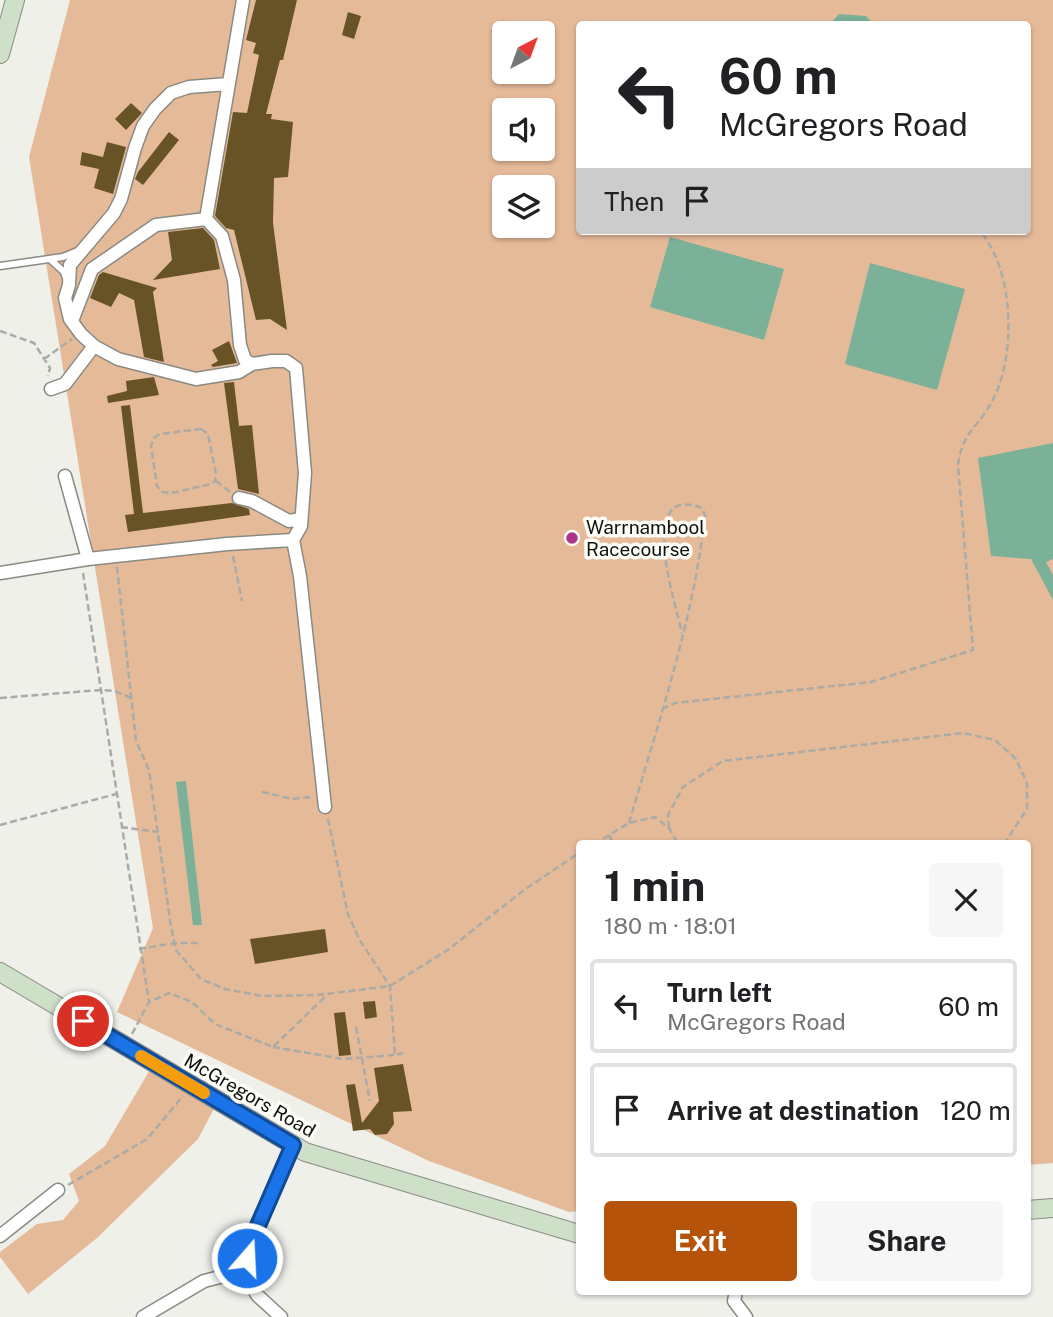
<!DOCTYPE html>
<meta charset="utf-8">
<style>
body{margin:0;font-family:"Public Sans",sans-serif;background:#f6f6f6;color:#202124;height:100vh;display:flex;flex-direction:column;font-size:26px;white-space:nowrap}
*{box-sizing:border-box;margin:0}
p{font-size:23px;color:#757577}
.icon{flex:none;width:38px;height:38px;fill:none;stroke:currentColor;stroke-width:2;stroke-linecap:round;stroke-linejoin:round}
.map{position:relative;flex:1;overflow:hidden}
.side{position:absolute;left:576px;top:840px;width:455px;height:455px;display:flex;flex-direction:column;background:#fff;border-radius:7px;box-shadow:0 2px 5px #0004}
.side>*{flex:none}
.guide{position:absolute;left:576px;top:21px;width:455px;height:214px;border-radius:7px;box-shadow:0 2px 5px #0004;background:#fff;color:#202124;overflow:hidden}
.needle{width:46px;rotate:41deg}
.tools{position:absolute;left:492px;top:21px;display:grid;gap:14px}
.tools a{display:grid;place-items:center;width:63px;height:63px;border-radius:7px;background:#fff;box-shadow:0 2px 5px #0004;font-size:35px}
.pin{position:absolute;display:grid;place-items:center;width:60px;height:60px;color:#fff;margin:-30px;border:4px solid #fff;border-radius:50%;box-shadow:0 2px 7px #0007}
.me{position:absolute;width:77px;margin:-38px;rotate:19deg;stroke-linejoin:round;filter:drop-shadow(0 0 5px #0008)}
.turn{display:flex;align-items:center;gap:24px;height:147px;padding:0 28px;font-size:32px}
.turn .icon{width:91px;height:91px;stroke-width:2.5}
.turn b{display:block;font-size:49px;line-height:60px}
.then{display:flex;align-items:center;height:66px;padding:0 28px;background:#0003;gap:14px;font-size:26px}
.round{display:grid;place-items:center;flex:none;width:74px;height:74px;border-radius:7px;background:#f6f6f6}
.overview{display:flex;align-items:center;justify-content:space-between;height:119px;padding:0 28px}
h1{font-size:42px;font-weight:700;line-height:52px}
.cta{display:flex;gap:14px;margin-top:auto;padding:14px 28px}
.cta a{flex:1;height:80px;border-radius:7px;background:#b45309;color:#fff;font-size:28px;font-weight:700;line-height:80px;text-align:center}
.cta a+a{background:#f6f6f6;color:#202124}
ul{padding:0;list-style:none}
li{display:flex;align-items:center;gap:21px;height:94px;margin:0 14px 10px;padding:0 14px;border:4px solid #e0e0e0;border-radius:7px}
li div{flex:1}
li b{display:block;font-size:26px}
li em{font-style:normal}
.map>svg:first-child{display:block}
.green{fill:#e5ba99;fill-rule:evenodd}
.water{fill:#7ab198}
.building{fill:#675325}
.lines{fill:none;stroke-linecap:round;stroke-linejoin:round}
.lane-casing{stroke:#898a84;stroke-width:9}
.street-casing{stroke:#898a84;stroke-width:15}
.secondary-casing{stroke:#898a84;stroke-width:20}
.path{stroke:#aaaba6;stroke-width:2.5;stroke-dasharray:7 3.5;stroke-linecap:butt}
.lane{stroke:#fff;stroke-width:6}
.street{stroke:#fff;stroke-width:12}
.secondary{stroke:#cee0c8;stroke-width:18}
.route-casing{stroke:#114b97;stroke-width:18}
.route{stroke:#1a73e8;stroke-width:12}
.slow{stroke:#f59e0b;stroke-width:12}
.poi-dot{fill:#ab348b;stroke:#fdfdf7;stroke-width:2.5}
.labels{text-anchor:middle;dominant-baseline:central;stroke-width:7;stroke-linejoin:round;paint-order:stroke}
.poi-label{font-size:19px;fill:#10100e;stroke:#fdfdf7;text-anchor:start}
.street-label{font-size:19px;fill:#10100e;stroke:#fdfdf7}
</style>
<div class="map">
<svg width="1053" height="1317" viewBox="0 0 1053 1317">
<rect width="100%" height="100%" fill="#eff0ea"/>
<path class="green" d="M70,0H1053V1163L1027,1165V844H579V1211L569,1212L429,1161L117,1012L153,928L29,157ZM579,24H1027V231H579ZM504,33H542V72H504ZM504,110H542V149H504ZM504,187H542V226H504Z
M154,1063L218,1101L198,1139L97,1238L28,1294L0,1257V1252L37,1224L63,1220L79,1201L69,1174L105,1146Z"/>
<path class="water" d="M839,14L866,16L873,24H830Z
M670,237L784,269L764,340L650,307Z
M870,263L965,289L937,390L845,364Z
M1053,443V559L1046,562L1053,575V600L1031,559L991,556L978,458Z
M186,781L202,925H193L176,782Z"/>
<path class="building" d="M256,0H297L283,60H280L266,114H272L271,119L293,122L288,177L274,178L273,223L287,330L270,319L256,320L234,230L226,228L215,216L233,112L247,113L259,55L253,53L256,43L246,40Z
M348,12L361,16L354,39L342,35Z
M131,103L142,113L126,130L115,119Z
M169,132L179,140L143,185L135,179L138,172Z
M107,142L126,147L113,194L94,188L99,169L80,165L82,152L103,157Z
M203,228L214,240L220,269L153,280L172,260L168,232Z
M103,272L157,288L153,292L164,362L144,357L134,300L119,293L111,307L90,298L99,275Z
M229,341L237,363L213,367L211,365L218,361L212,350Z
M154,377L159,395L108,403L107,396L127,391L126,381Z
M234,382L239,426L252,425L259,494L238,489L224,383Z
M130,405L143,513L232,503L249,509L250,515L128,532L125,515L134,514L121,406Z
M325,929L328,952L255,964L250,939Z
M375,1001L377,1017L365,1019L363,1002Z
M345,1012L351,1055L339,1056L334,1013Z
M403,1064L412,1111L393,1112L394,1124L387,1134L375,1135L370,1129L353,1131L346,1085L355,1084L362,1123L379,1101L374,1068Z"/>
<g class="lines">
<g class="lane-casing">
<path id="lane" d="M50,259L64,272L66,278
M0,266L63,257L80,250"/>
</g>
<g class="street-casing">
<path id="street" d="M228,84L189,87L171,93L155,109L143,126L135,148L121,199L114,213L70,265L69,285L65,298L70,319L81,334L94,346L118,359L196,379L239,372L252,364L272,361H286L296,368L305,473L301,526L293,540L300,576L325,807
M206,219L222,236L234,280L240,345L245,360L252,364
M72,321L92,269L156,225L206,219L243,0
M51,389L65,384L94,346
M65,476L88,559
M239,498L252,501L289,521L301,519
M0,573L88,559L227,544L293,540
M0,1236L58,1190
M736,1292L734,1301L746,1317
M143,1317L204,1281L244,1271
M281,1317L257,1295L244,1271L250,1244L293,1145"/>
</g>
<g class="secondary-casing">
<path id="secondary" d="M0,54L15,0
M0,972L305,1152L579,1234
M1027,1210L1053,1208"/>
</g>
<path class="path" d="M0,331L34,343L50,368L48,376
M44,359L72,339
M201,429L208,434L216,474L215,481L211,484L172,493L162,492L157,486L151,446L154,438L160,434Z
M216,481L230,492
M233,556L242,601
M117,567L136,741L149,770L171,927L176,950L201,979L225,989L262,996L318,995L390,986L449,949L524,890L579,853
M83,573L149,1002
M0,698L100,690L115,691L131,698
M662,709L675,703L871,682L973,650L958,465C962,434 975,430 990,405C1017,360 1015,271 980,231
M262,792L293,799L308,797L313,799
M328,819L348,914L359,939L390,986L395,1055L403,1053
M629,823C658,723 694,619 705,515L702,508C635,482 676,605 682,633
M0,825L116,794
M121,827L158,832
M669,828L668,815L683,787L723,761L963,733L995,740L1016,759L1027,783V809L1004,844
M609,835L614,844
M594,844L629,823L655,817L669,828L678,844
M139,949L175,943H198
M356,1027L370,1101
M132,1034L149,1002L169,993L192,1002L215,1024L273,1047L327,995
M273,1047L343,1059L395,1055
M68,1185L147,1139L183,1096"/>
<use href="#lane" class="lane"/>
<use href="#street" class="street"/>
<use href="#secondary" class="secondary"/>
</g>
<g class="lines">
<g class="route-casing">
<path id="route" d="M83,1021L293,1145L250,1244L247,1258"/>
</g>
<use href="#route" class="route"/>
<path class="slow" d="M141,1056L204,1093"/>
</g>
<circle class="poi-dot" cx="572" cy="538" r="7"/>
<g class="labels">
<g class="poi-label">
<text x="586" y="527">Warrnambool<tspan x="586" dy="22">Racecourse</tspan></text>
</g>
<g class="street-label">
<text transform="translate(250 1095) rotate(30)">McGregors Road</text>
</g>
</g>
</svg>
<div class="tools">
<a><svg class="needle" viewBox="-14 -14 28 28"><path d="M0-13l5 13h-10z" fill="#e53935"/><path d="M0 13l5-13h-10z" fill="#757577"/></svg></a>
<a><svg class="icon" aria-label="sound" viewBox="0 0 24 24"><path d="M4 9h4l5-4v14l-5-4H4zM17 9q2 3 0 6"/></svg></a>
<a><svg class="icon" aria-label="layers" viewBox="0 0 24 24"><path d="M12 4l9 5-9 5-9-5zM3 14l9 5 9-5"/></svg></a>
</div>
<div class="pin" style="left:83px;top:1021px;background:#d93025"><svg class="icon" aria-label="arrive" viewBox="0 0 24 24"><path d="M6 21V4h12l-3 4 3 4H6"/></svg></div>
<svg class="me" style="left:247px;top:1258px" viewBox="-20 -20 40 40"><circle r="17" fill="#1a73e8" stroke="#fff" stroke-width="3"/><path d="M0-11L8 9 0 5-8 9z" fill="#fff"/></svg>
<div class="guide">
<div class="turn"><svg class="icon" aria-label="left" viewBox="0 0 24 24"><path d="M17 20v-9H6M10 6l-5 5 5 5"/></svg><div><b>60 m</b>McGregors Road</div></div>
<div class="then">Then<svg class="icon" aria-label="arrive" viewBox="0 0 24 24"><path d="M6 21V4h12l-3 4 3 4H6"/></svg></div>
</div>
<section class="side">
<div class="overview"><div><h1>1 min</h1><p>180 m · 18:01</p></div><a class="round"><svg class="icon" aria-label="close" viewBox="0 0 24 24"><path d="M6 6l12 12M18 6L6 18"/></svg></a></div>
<ul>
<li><svg class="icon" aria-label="left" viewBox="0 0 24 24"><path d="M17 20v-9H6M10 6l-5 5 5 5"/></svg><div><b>Turn left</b><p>McGregors Road</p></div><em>60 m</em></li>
<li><svg class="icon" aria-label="arrive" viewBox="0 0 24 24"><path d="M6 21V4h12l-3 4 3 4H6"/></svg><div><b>Arrive at destination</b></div><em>120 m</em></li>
</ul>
<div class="cta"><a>Exit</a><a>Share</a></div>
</section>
</div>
